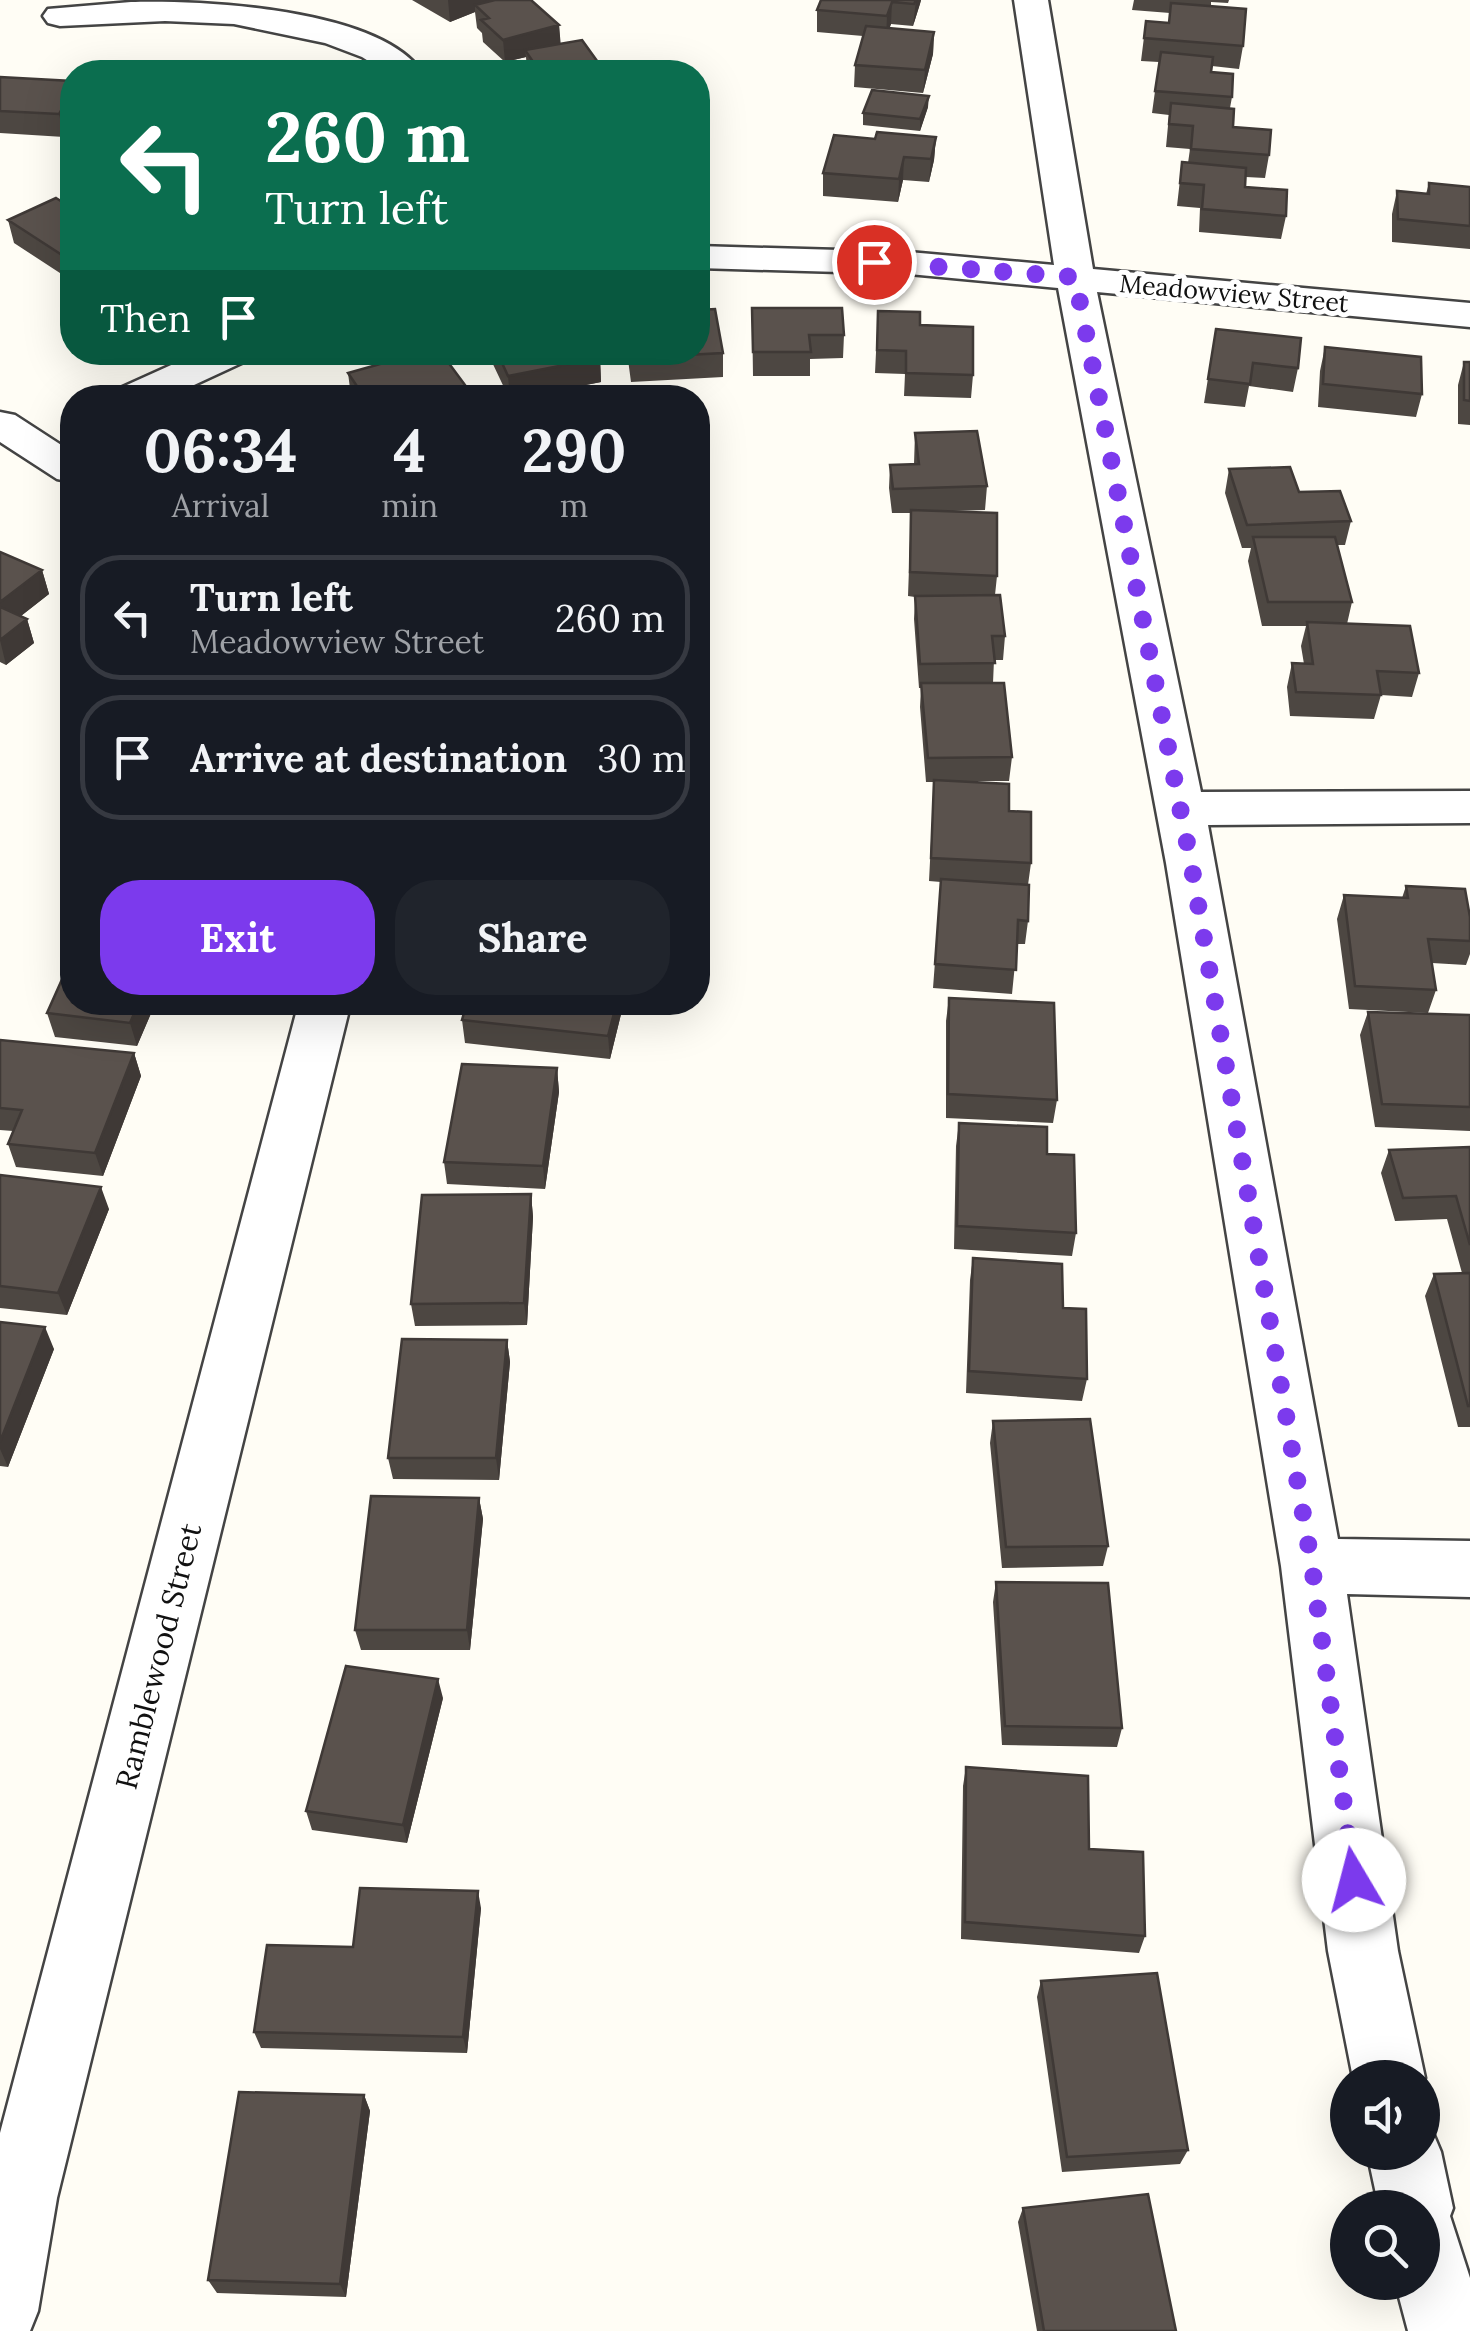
<!DOCTYPE html>
<style>
body{margin:0;font-family:Lora,serif;background:#20242c;color:#f1f3f6;height:100vh;display:flex;flex-direction:column;font-size:38px;white-space:nowrap}
*{box-sizing:border-box;margin:0}
p{font-size:32px;color:#9ea1a6}
.icon{flex:none;width:55px;height:55px;fill:none;stroke:currentColor;stroke-width:2;stroke-linecap:round;stroke-linejoin:round}
.map{position:relative;flex:1;overflow:hidden}
.panel{position:absolute;left:60px;top:385px;width:650px;height:630px;display:flex;flex-direction:column;background:#171b24;border-radius:40px;box-shadow:0 10px 40px #0002}
.panel>*{flex:none}
.banner{position:absolute;left:60px;top:60px;width:650px;height:305px;border-radius:40px;box-shadow:0 10px 40px #0002;background:#0b6e4f;color:#fff;overflow:hidden}
.buttons{position:absolute;left:1330px;top:2060px;display:grid;gap:20px}
.buttons a{display:grid;place-items:center;width:110px;height:110px;border-radius:50%;background:#171b24;box-shadow:0 10px 40px #0002;font-size:50px}
.pin{position:absolute;display:grid;place-items:center;width:85px;height:85px;color:#fff;margin:-42px;border:5px solid #fff;border-radius:50%;box-shadow:0 2px 10px #0007}
.me{position:absolute;width:110px;margin:-55px;rotate:352deg;stroke-linejoin:round;filter:drop-shadow(0 0 8px #0008)}
.turn{display:flex;align-items:center;gap:35px;height:210px;padding:0 40px;font-size:45px}
.turn .icon{width:130px;height:130px;stroke-width:2.5}
.turn b{display:block;font-size:70px;line-height:85px}
.then{display:flex;align-items:center;height:95px;padding:0 40px;background:#0003;gap:20px;font-size:38px}
.eta{display:flex;justify-content:space-evenly;align-items:center;height:170px;text-align:center}
.eta b{font-size:60px;font-weight:700;line-height:70px}
.action{display:flex;gap:20px;margin-top:auto;padding:20px 40px}
.action a{flex:1;height:115px;border-radius:40px;background:#7c3aed;color:#fff;font-size:40px;font-weight:700;line-height:115px;text-align:center}
.action a+a{background:#20242c;color:#f1f3f6}
ul{padding:0;list-style:none}
li{display:flex;align-items:center;gap:30px;height:125px;margin:0 20px 15px;padding:0 20px;border:5px solid #363941;border-radius:40px}
li div{flex:1}
li b{display:block;font-size:38px}
li em{font-style:normal}
.map>svg:first-child{display:block}
.lines{fill:none;stroke-linecap:round;stroke-linejoin:round}
.minor-casing{stroke:#444;stroke-width:5}
.minor{fill:#fff;fill-rule:evenodd}
.wall{fill:#4d4742}
.shaded-wall{fill:#3f3936}
.building{fill:#5a524d;stroke:#3f3936;stroke-width:2.5}
.route{stroke:#7c3aed;stroke-width:18;stroke-dasharray:0 32.4}
.labels{text-anchor:middle;dominant-baseline:central;stroke-width:10;stroke-linejoin:round;paint-order:stroke}
.far-street-label{font-size:25px;fill:#111;stroke:#fff}
.street-label{font-size:30px;fill:#111;stroke:#fff}
</style>
<div class="map">
<svg width="1470" height="2331" viewBox="0 0 1470 2331">
<rect width="100%" height="100%" fill="#fffdf5"/>
<g class="lines">
<g class="minor-casing">
<path id="minor" d="M1014,0H1048L1093,269L1470,303V327L1097,292L1201,792L1470,791V823L1208,825L1338,1539L1470,1541V1597L1347,1594L1398,1951L1425,2078L1422,2084V2078H1353L1328,1951L1281,1566L1166,863L1058,288L909,274L698,268V246L909,252L1054,265Z
M131,2C202,0 378,8 422,72H386L362,57L325,43L234,24L165,21L60,26L48,23L43,16L48,9Z
M200,352H253L248,360L166,398H112L118,389Z
M0,412L15,415L72,452V482L57,479L0,442Z
M299,1002H351L57,2198L38,2311L30,2331H0V2133Z
M1422,2123L1430,2126L1441,2152L1453,2208L1450,2216L1470,2278V2331H1408L1395,2282H1422V2208H1379L1367,2152H1422Z"/>
</g>
<use href="#minor" class="minor"/>
</g>
<path class="wall" d="M412,0H531L559,25L560,44L605,72H527L526,57L505,62L483,42L482,33L477,28L475,12L450,22Z
M921,0L913,26L891,24L889,28L934,32L933,54L923,93L854,87L855,65L863,36L817,32V10Z
M1134,0H1229L1228,3L1211,2V6L1243,46L1239,69L1212,66L1211,72L1232,97L1230,108L1233,127L1269,155L1265,178L1246,177L1245,187L1286,216L1281,239L1199,232L1200,208L1177,206L1182,162L1188,163L1190,149L1166,147L1169,115L1152,113L1159,62L1141,61L1146,21L1169,23L1170,13L1132,10Z
M0,77L72,81L64,137L0,133Z
M928,107L920,131L863,125V113Z
M936,137L934,160L929,182L903,180L898,202L823,196V173L875,139Z
M1429,183L1470,187V249L1392,242V214L1397,191L1426,194Z
M72,208V298L67,293L63,275L14,243L8,220Z
M752,308L844,335L843,358L810,359V376H753Z
M878,311L920,325L973,375L971,398L904,396L905,374L875,373Z
M1216,329L1298,368L1293,392L1249,386L1245,407L1204,403Z
M1325,347L1422,394L1416,417L1318,407L1320,371Z
M490,352H597L600,358L601,382L520,398H509L491,360Z
M627,352L723,353V377L631,382Z
M1464,362H1470V425L1458,424V385Z
M409,363L466,398L351,396L348,373Z
M915,433L987,486L985,510L953,511L997,576L995,595L1005,636L1003,660H994L993,683L1012,757L1009,781H957L1009,811L1031,863L1028,885V921L1025,944H1017L1012,994L933,988L941,882L929,881L934,782H926L920,707L921,688H919L914,619L915,597L908,596L911,513H892L889,488L890,465L914,464Z
M1229,469L1299,492L1351,521L1345,545H1337L1352,602L1347,624L1419,673L1412,697L1381,695L1374,719L1290,716L1287,687L1292,663L1304,664L1301,646L1306,626H1262L1248,561L1251,548H1242L1225,493Z
M0,552L42,570L49,594L21,616L27,619L34,643L6,665L0,662Z
M1406,886L1470,917V954L1466,965L1432,963L1436,990L1428,1013L1349,1009L1337,919L1344,895L1402,898Z
M949,998L1057,1100L1053,1123L946,1118V1021Z
M72,1002H168L164,1013L152,1011L137,1046L55,1037L47,1013Z
M624,1002L610,1059L465,1043L462,1020Z
M1368,1012L1470,1015V1131L1375,1127L1360,1035Z
M0,1040L134,1053L141,1076L103,1176L16,1167L8,1144L13,1131L0,1130Z
M557,1068L559,1092L545,1189L447,1184L444,1162Z
M959,1123L1047,1154L1076,1233L1072,1256L954,1249L956,1146Z
M1470,1147V1427H1458L1425,1296L1434,1274L1462,1273L1447,1219L1395,1221L1381,1173L1389,1150Z
M0,1175L109,1209L67,1315L0,1308Z
M531,1194L533,1217L527,1325L415,1326L411,1304Z
M973,1258L1063,1308L1087,1379L1082,1401L966,1393L970,1280Z
M0,1322L54,1349L8,1467L0,1466Z
M507,1340L510,1362L499,1480L393,1479L388,1458Z
M993,1421L1108,1546L1103,1566L1002,1568L990,1443Z
M479,1498L483,1519L470,1650H361L355,1630Z
M996,1582L1122,1728L1117,1747L1002,1745L993,1602Z
M443,1698L407,1843L312,1830L306,1811Z
M966,1767L1089,1849L1145,1936L1139,1953L961,1939L963,1786Z
M481,1908L467,2053L261,2048L254,2032L353,1947Z
M1041,1981L1188,2150L1180,2164L1062,2172L1037,1997Z
M364,2095L370,2111L346,2297L217,2293L208,2280Z
M1023,2208L1176,2331H1037L1018,2222Z"/>
<path class="shaded-wall" d="M448,0H498L475,5V12L450,22Z
M916,0H921L920,4L913,26Z
M892,2L891,24L886,39L887,16Z
M559,25L561,47L525,50L526,57L505,62L503,40Z
M934,32L933,54L923,93L925,70Z
M72,91V123L64,137L59,114Z
M929,96L928,107L920,131V119Z
M936,137L934,160L929,182L931,159Z
M904,157L903,180L898,202L899,179Z
M72,250V276L66,274L62,255Z
M600,358L601,382L520,398H510L508,376Z
M465,385L466,398H420Z
M42,570L49,594L4,629L0,617V602Z
M27,619L34,643L6,665L0,640Z
M139,1002H149L152,1011L137,1046L130,1023Z
M161,1002H168L164,1013Z
M617,1002H624L610,1059L608,1036Z
M134,1053L141,1076L103,1176L95,1153Z
M557,1068L559,1092L545,1189L543,1166Z
M101,1187L109,1209L67,1315L58,1293Z
M531,1194L533,1217L527,1325L524,1303Z
M45,1327L54,1349L8,1467L0,1449V1442Z
M507,1340L510,1362L499,1480L496,1458Z
M479,1498L483,1519L470,1650L467,1630Z
M438,1679L443,1698L407,1843L403,1825Z
M478,1891L481,1908L467,2053L463,2037Z
M364,2095L370,2111L346,2297L340,2284Z"/>
<path class="building" d="M495,0H531L559,25L503,40L481,20L489,18L475,5Z
M821,0H916L914,4L892,2L887,16L817,10Z
M1171,3L1246,9L1243,46L1144,38L1146,21L1169,23Z
M866,26L934,32L925,70L855,65Z
M582,40L605,72H540L525,50Z
M1161,52L1213,57L1211,72L1233,74L1232,97L1155,91Z
M158,64V69L187,66L188,72H104V70Z
M0,77L72,81V91L59,114L0,111Z
M872,90L929,96L920,119L863,113Z
M1171,103L1234,109L1233,127L1271,130L1269,155L1191,149L1193,126L1169,124Z
M877,132L936,137L931,159L904,157L899,179L823,173L834,135L875,139Z
M1182,162L1246,168L1245,187L1287,190L1286,216L1202,209L1204,185L1180,183Z
M1429,183L1470,187V226L1398,219L1397,191L1429,194Z
M56,198L72,208V250L62,255L8,220Z
M72,266V280L62,270Z
M752,308H842L844,335H809L811,352H753Z
M715,309L723,353L630,358L629,352H698V310Z
M878,311L920,312V325L973,327V375L906,373V351L877,350Z
M1216,329L1301,338L1298,368L1253,363L1250,384L1208,379Z
M1325,347L1421,357L1422,394L1323,384Z
M497,352H597L600,358L508,376Z
M442,354L465,385L420,398H365L348,373L405,357L409,363Z
M1464,362H1470V401L1464,400Z
M302,388L312,398H277Z
M977,431L987,486L893,489L890,465L919,464L915,433Z
M1290,467L1299,492L1340,491L1351,521L1247,525L1229,469Z
M911,510L997,513V576L910,572Z
M1253,537H1335L1352,602H1268Z
M0,552L42,570L0,602Z
M1000,595L1005,636H992L995,663L920,664L915,596Z
M0,607L27,619L0,640Z
M1307,622L1410,626L1419,673L1377,671L1381,695L1296,692L1292,663L1313,664Z
M921,683H1004L1012,757L928,758Z
M934,780L1009,784V811L1031,812V863L931,858Z
M941,879L1029,885L1028,921L1018,920L1016,970L935,964Z
M1406,886L1465,889L1470,917V941L1428,939L1436,990L1355,986L1344,895L1408,898Z
M72,957V1002H139L130,1023L47,1013Z
M949,998L1054,1003L1057,1100L948,1094Z
M467,1002H617L608,1036L462,1020Z
M1368,1012L1470,1015V1107L1382,1104Z
M0,1040L134,1053L95,1153L8,1144L22,1110L0,1108Z
M462,1064L557,1068L543,1166L444,1162Z
M959,1123L1047,1127V1154L1074,1155L1076,1233L957,1226Z
M1470,1147V1245L1456,1196L1403,1198L1389,1150Z
M0,1175L101,1187L58,1293L0,1286Z
M531,1194L524,1303L411,1304L422,1195Z
M973,1258L1062,1264L1063,1308L1086,1309L1087,1379L969,1371Z
M1470,1273V1406H1468L1434,1274Z
M0,1322L45,1327L0,1442Z
M402,1339L507,1340L496,1458H388Z
M1090,1419L1108,1546L1006,1547L993,1421Z
M371,1496L479,1498L467,1630H355Z
M996,1582L1108,1583L1122,1728L1005,1726Z
M346,1666L438,1679L403,1825L306,1811Z
M966,1767L1088,1776L1089,1849L1143,1852L1145,1936L965,1922Z
M360,1888L478,1891L463,2037L254,2032L267,1945L353,1947Z
M1157,1973L1188,2150L1067,2157L1041,1981Z
M239,2092L364,2095L340,2284L208,2280Z
M1148,2194L1176,2331H1044L1023,2208Z"/>
<g class="lines">
<path class="route" d="M874,262L1075,277L1191,863L1312,1566L1354,1880"/>
</g>
<g class="labels">
<g class="far-street-label">
<text transform="translate(1234 293) rotate(5)">Meadowview Street</text>
</g>
<g class="street-label">
<text transform="translate(158 1656) rotate(-76)">Ramblewood Street</text>
</g>
</g>
</svg>
<div class="buttons">
<a><svg class="icon" aria-label="sound" viewBox="0 0 24 24"><path d="M4 9h4l5-4v14l-5-4H4zM17 9q2 3 0 6"/></svg></a>
<a><svg class="icon" aria-label="search" viewBox="0 0 24 24"><circle cx="10" cy="10" r="6"/><path d="M15 15l6 6"/></svg></a>
</div>
<div class="pin" style="left:874px;top:262px;background:#d93025"><svg class="icon" aria-label="arrive" viewBox="0 0 24 24"><path d="M6 21V4h12l-3 4 3 4H6"/></svg></div>
<svg class="me" style="left:1354px;top:1880px" viewBox="-20 -20 40 40"><circle r="19" fill="#fff"/><path d="M0-13L10 11 0 6-10 11z" fill="#7c3aed"/></svg>
<div class="banner">
<div class="turn"><svg class="icon" aria-label="left" viewBox="0 0 24 24"><path d="M17 20v-9H6M10 6l-5 5 5 5"/></svg><div><b>260 m</b>Turn left</div></div>
<div class="then">Then<svg class="icon" aria-label="arrive" viewBox="0 0 24 24"><path d="M6 21V4h12l-3 4 3 4H6"/></svg></div>
</div>
<section class="panel">
<div class="eta">
<div><b>06:34</b><p>Arrival</p></div>
<div><b>4</b><p>min</p></div>
<div><b>290</b><p>m</p></div>
</div>
<ul>
<li><svg class="icon" aria-label="left" viewBox="0 0 24 24"><path d="M17 20v-9H6M10 6l-5 5 5 5"/></svg><div><b>Turn left</b><p>Meadowview Street</p></div><em>260 m</em></li>
<li><svg class="icon" aria-label="arrive" viewBox="0 0 24 24"><path d="M6 21V4h12l-3 4 3 4H6"/></svg><div><b>Arrive at destination</b></div><em>30 m</em></li>
</ul>
<div class="action"><a>Exit</a><a>Share</a></div>
</section>
</div>
